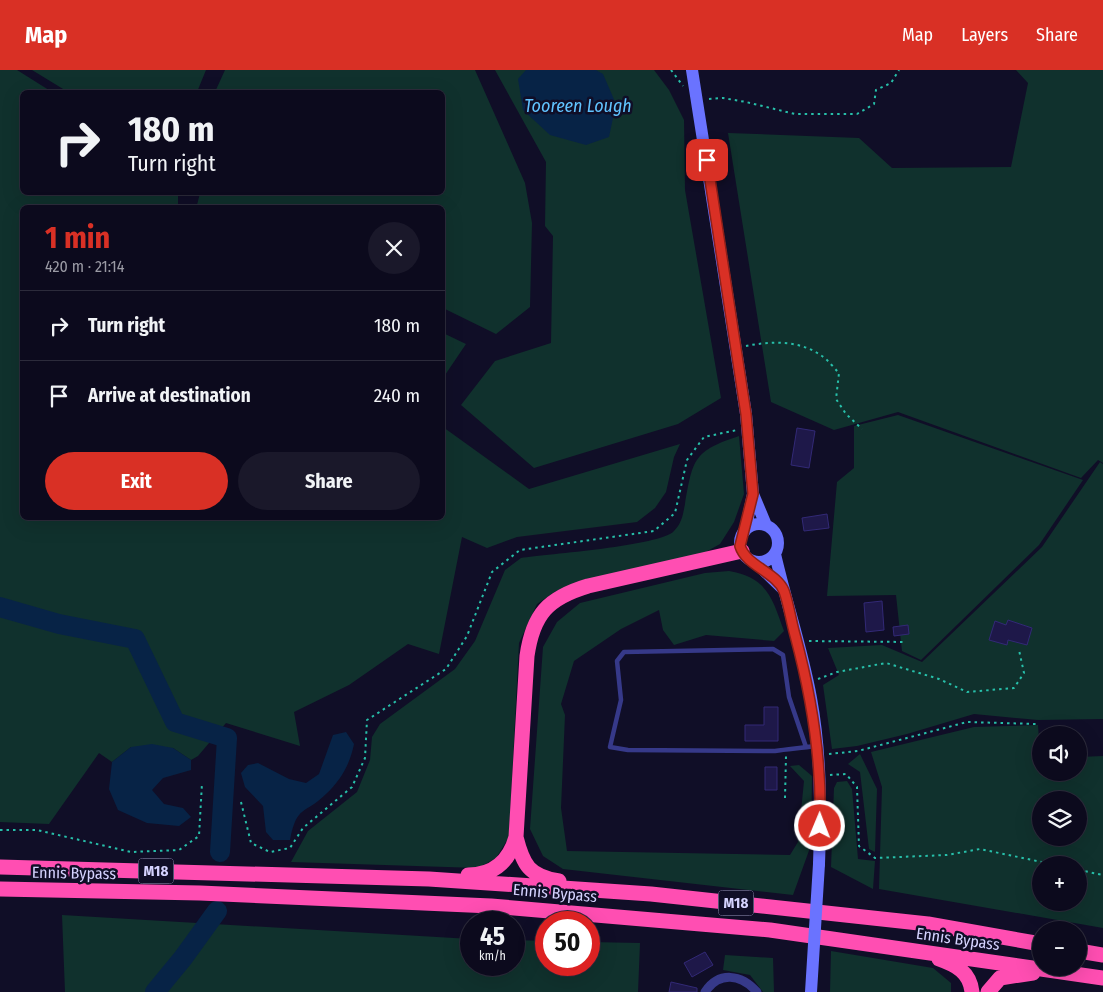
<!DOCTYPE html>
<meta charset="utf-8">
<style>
body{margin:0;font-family:"Fira Sans Condensed",sans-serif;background:#1a182a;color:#f1f3f6;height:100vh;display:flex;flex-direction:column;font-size:19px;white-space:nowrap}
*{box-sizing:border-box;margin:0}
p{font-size:16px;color:#9a9aa4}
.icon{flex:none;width:28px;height:28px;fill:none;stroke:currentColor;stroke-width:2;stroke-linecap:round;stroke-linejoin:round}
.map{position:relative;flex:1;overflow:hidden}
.details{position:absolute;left:20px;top:135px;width:425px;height:315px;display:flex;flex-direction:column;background:#0c0a1d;border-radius:8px;box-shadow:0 5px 20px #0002,0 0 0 1px #2c2b3b}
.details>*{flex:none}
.banner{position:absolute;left:20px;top:20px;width:425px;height:105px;border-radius:8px;box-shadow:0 5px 20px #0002,0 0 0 1px #2c2b3b;background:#0c0a1d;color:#f1f3f6;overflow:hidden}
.buttons{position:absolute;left:1032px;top:656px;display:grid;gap:10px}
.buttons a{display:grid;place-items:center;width:55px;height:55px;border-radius:50%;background:#0c0a1d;box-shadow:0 5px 20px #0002,0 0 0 1px #2c2b3b;font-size:25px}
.speed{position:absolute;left:460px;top:841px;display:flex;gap:10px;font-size:25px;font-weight:700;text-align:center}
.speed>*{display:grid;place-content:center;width:65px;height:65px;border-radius:50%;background:#0c0a1d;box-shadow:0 5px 20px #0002,0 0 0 1px #2c2b3b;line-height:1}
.speed small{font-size:12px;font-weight:400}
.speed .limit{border:8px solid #d22;background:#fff;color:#111}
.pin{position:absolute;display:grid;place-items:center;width:42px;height:42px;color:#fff;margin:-21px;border-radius:10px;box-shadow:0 2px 8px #0006}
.me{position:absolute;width:55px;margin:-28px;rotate:1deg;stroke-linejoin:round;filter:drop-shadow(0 0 4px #0008)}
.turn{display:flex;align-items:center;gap:18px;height:105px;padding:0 25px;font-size:22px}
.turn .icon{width:65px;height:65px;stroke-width:2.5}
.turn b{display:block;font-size:35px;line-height:42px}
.round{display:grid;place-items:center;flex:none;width:52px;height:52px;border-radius:26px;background:#1a182a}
.head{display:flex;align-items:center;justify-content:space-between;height:85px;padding:0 25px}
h1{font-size:30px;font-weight:700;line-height:38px;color:#d93025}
.action{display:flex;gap:10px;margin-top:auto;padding:10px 25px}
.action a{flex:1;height:58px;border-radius:30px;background:#d93025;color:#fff;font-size:20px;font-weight:700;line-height:58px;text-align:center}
.action a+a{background:#1a182a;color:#f1f3f6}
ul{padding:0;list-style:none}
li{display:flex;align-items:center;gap:15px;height:70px;padding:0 25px;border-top:1px solid #2c2b3b}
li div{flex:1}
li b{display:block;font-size:19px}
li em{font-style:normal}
header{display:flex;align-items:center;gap:30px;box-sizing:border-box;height:70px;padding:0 25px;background:#d93025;color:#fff}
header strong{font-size:24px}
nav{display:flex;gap:28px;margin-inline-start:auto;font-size:18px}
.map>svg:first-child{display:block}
.green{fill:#10312d;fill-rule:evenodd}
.water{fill:#072346}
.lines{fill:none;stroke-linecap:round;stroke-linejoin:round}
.river{stroke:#072346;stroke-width:20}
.building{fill:#1e1849;stroke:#322976}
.path{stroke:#27bfa9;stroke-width:2;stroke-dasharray:2.5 4;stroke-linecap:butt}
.lane{stroke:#363989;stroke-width:4.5}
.street{stroke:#363989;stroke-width:9}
.secondary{stroke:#6a73ff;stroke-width:12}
.highway{stroke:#ff4eb2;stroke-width:15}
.secondary-bridge{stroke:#6a73ff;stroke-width:12}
.route-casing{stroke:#8d1f18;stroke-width:12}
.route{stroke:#d93025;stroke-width:9}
.labels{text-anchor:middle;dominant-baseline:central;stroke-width:5;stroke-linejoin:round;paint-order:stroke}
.shield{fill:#100e27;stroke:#9a98be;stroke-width:1}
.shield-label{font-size:15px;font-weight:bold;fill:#d5d3ff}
.street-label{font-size:16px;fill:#d5d3ff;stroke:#100e27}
.water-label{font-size:18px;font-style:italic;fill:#61c3ff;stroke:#100e27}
</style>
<header>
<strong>Map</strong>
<nav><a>Map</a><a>Layers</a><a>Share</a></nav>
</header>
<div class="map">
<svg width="1103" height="922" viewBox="0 0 1103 922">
<rect width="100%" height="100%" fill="#100e27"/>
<path class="green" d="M0,0H17L52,22H22V122L178,123V137L22,138V448H442L443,357L529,419L680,374L674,387L666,422L655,438L637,452L517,467L487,478L462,467L439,584L408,574L349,615L294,642L300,676L226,653L198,686L191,690L173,678L131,677L112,692L99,683L49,754L0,752Z
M32,0H206L197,22H68Z
M225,0H475L525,113L532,153L530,237L496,264L443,238L442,138H206L197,135L200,123L442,122V22H215Z
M495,0H654L669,20L684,50L685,120L721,328L678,354L534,398L461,335L495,291L551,273L553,166L545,156L546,92Z
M1016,0H1103V393L1098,390L1081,408L898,342L834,360L771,332L728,63L859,68L892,98L1011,97L1028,13Z
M443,263L466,274L443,308Z
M898,345L1083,410L1039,475L921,590L902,581L896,525L827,526L837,412L854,398V356Z
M739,366L744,424L734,452L720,474L702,484L556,521L537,534L519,573L509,767L496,788L478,798L291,792L308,761L357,722L370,690L372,667L380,654L455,599L475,571L505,500L521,488C547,484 661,476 674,461C682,453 683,444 685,434C693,388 694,381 739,366Z
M1100,392L1103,394V649L1038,650L974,644L907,664L857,676L832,679L823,615L839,605L828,578L882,575L922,592L1042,477Z
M729,501C768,508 772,528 784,561L774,571L706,565L674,575L663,560L659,540L621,559L574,591L561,634L565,645L561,738L567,781L790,785L798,772L804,711L790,696L799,695L812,706L811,775L793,825L563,799L543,786L530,759L543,577L557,552L580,533L705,503Z
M1038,655L1041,702H1079V687L1103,686V858L879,819L882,717L871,682L974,657ZM1041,730H1079V768H1041ZM1041,795H1079V832H1041Z
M860,684L877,719L875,782L869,779L860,702L848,694Z
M847,711L852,719L858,789L875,791L873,819L831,797L834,718L837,712Z
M62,845L471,869V895H514V870L546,871V895H589V872L640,873L638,922H65Z
M831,881L933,898L951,913V922H830Z
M725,885L773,888L774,922H763L750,905L723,900Z"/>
<path class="water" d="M526,0H596L603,4L616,34L609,67L586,75L550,65L523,40L518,9Z
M346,662L354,674C350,694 341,710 326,724C305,745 297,734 290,770H273L266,762L263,736L245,717L241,703L248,695L258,693L289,709L306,713L319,704L333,665Z
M152,674L173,678L191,690V700L163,708L152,720L164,734L183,738L191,747L179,756L147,753L118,740L109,719L112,692L131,677Z"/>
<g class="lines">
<path class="river" d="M0,537L59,554L135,569L175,652L227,668L220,782
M155,922L183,888L217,841"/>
</g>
<path class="building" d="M797,358L815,361L809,398L791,395Z
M827,444L829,458L804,461L802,448Z
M882,531L884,560L866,562L864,533Z
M1008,550L1032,558L1027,575L1008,570L1007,575L989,570L995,551L1006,555Z
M908,555L909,564L894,566L893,557Z
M764,637H778V671H745V655H764Z
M765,697H777V720H765Z
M705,882L713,895L692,907L684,893Z
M671,912L697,918V922H669Z"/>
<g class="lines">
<path class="path" d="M671,0L683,16
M709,29L723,28L746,32L795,44H857L874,34L876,20L891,13L899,0
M746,276C771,271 800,270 822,286C828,290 834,298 839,303L836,329L846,344L862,359
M809,571L906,572
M818,609L837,602L886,593L939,609L967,622L1014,618L1024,603L1019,580
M829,684L858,681L967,652L1037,654
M830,705L846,704L857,717L859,776L875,788L947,785L980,779L1056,795
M785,728L786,686
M241,732L251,773L270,782L290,778L303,758L352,717L365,688L367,650L446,599L467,566L492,502L520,480L654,461L675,443L687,390L704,367L737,360
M0,760H37L131,782L179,780L199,766L202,713
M1079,800L1103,805"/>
<path class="lane" d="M806,677L789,627L783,585L773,579L624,582L617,591L621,630L610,677L628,680L775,681C788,679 802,678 815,676"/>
<path class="street" d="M705,922C719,901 741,904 757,922"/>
<path class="secondary" d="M692,0L746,344L753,424L745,461
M753,424L766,455
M740 473a19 19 0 1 1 38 0a19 19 0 1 1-38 0Z
M775,484C786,532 802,579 811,628C821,683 821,738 819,794
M755,492L783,519"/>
<path class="highway" d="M516,767C523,795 529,806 559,811
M0,797L429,809L651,824L928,854L1041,874
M468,805C493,805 509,792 516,767L527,586C533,544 548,528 588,516L742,481
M0,819L200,823L491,836L770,860L1103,908
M1079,881L1103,885
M939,889C956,895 970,902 972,922
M988,922L1000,908L1033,903"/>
<path class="secondary-bridge" d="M811,922L819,794"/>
</g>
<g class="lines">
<g class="route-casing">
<path id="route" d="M707,90L746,344L753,424L740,476C746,496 776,502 784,521C789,535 791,551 795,565C812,628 822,691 820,756"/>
</g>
<use href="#route" class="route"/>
</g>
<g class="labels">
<g class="shield">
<rect x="138.5" y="788.5" width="35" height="25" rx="4"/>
<rect x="718.5" y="820.5" width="35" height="25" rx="4"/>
</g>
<g class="shield-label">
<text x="156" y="801">M18</text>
<text x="736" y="833">M18</text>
</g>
<g class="street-label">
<text transform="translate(74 803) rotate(1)">Ennis Bypass</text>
<text transform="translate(555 823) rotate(5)">Ennis Bypass</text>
<text transform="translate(958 869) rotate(8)">Ennis Bypass</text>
</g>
<g class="water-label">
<text x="578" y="36">Tooreen Lough</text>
</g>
</g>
</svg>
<div class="buttons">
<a><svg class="icon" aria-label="sound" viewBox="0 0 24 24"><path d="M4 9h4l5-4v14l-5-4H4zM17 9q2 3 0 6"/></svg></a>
<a><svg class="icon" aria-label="layers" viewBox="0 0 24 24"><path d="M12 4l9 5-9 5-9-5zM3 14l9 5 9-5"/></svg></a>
<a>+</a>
<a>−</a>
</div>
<div class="speed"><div>45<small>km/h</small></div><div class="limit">50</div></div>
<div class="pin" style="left:707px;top:90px;background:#d93025"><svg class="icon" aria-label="arrive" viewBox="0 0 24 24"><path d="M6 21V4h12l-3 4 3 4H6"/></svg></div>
<svg class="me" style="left:820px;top:756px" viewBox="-20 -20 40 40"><circle r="17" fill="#d93025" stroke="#fff" stroke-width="3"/><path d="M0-11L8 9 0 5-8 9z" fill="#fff"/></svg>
<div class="banner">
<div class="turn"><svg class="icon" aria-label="right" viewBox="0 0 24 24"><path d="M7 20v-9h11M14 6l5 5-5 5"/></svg><div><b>180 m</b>Turn right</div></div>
</div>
<section class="details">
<div class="head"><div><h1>1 min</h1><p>420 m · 21:14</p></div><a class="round"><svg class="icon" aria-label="close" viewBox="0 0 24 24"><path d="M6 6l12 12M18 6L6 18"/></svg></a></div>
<ul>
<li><svg class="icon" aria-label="right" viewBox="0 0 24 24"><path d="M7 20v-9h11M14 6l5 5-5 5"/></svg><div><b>Turn right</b></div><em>180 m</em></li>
<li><svg class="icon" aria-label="arrive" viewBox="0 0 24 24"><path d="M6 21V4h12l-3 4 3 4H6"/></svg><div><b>Arrive at destination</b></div><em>240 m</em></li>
</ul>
<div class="action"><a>Exit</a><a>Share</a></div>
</section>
</div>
